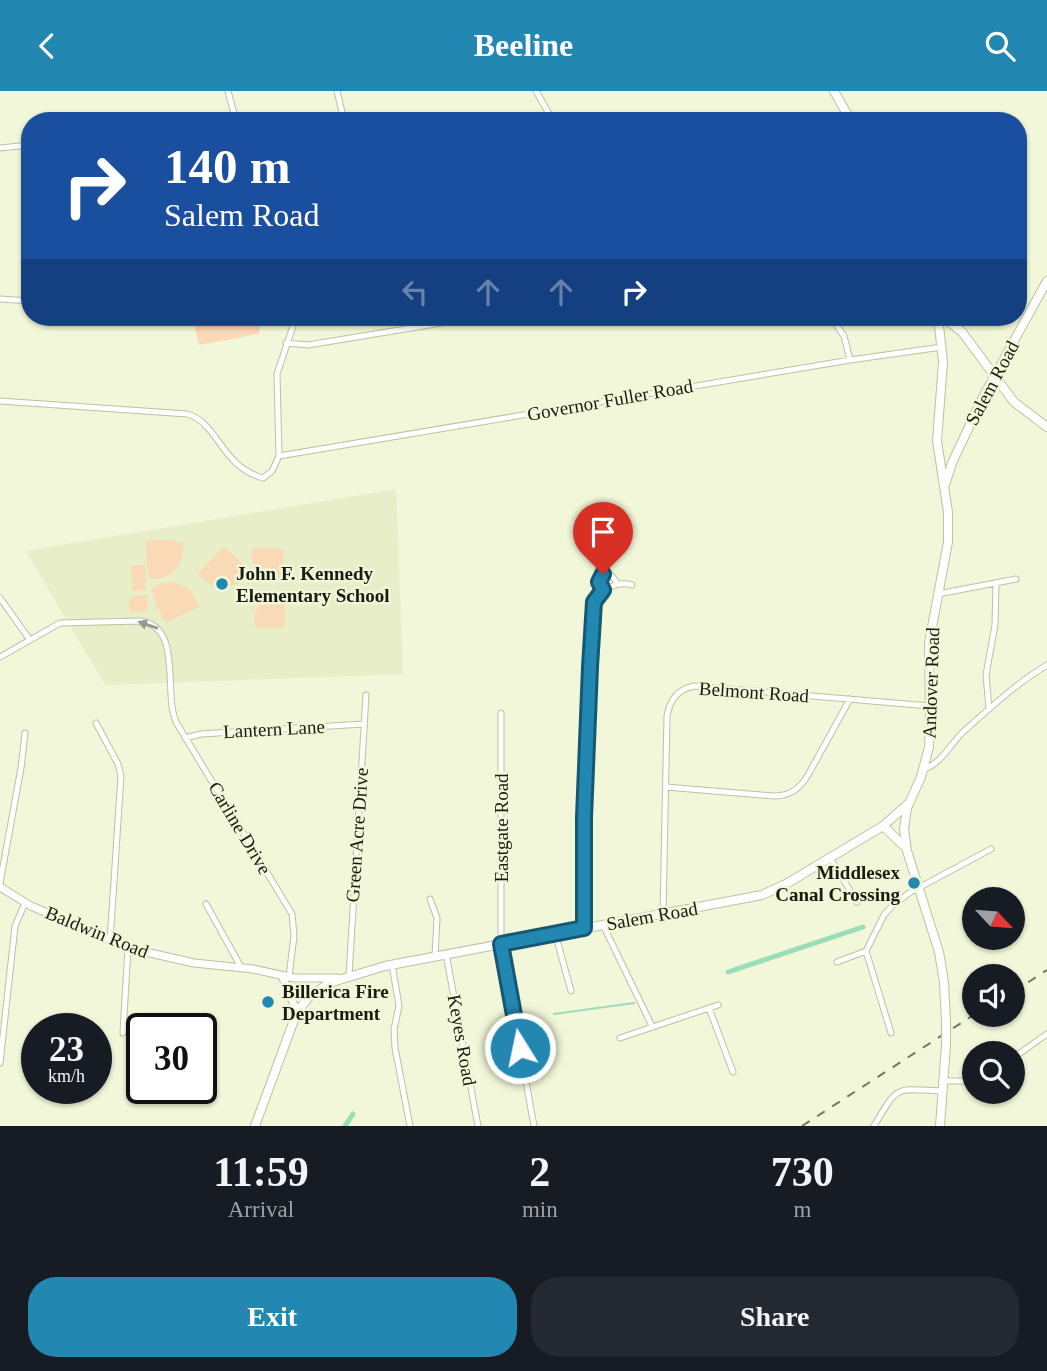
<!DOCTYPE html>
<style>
body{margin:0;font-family:Georgia,serif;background:#242831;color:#f1f3f6;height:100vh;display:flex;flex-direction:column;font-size:26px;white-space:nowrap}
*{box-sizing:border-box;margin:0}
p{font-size:23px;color:#9ea1a6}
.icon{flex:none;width:38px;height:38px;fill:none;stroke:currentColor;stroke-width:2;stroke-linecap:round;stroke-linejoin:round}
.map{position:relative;height:1035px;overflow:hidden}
.panel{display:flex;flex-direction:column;background:#171b24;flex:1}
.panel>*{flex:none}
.banner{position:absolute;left:21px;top:21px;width:1006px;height:214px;border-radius:28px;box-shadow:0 2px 5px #0004;background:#1a4fa0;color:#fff;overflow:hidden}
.needle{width:46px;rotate:116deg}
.controls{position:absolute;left:962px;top:796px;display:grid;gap:14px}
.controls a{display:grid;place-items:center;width:63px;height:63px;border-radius:50%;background:#171b24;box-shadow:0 2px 5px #0004;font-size:35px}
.speed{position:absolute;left:21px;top:922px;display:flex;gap:14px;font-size:35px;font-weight:700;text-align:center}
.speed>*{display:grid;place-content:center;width:91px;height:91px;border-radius:50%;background:#171b24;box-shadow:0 2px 5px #0004;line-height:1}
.speed small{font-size:18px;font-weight:400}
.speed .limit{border:4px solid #111;border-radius:10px;background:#fff;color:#111}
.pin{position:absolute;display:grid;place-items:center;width:60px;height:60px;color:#fff;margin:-72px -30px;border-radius:50% 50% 50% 0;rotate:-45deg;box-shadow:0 0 7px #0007}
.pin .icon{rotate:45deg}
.me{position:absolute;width:77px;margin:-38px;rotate:350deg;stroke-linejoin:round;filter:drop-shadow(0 0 5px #0008)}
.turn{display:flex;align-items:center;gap:24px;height:147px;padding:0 28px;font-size:32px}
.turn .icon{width:91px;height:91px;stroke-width:2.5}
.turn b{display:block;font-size:49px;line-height:60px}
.lanes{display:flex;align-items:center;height:66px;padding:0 28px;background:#0003;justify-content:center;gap:35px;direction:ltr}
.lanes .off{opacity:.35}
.eta{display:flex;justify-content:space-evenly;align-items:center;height:119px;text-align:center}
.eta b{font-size:42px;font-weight:800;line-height:49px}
.action{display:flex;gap:14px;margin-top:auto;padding:14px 28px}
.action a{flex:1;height:80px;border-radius:28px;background:#2287b1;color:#fff;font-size:28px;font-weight:800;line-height:80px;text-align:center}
.action a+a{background:#242831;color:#f1f3f6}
header{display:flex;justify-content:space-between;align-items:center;height:91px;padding:0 28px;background:#2287b1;color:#fff;font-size:32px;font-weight:800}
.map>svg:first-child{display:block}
.built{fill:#e7eec8}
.green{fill:#fad9b6}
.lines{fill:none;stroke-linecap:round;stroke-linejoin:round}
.stream{stroke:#99ddba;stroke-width:2}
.canal{stroke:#99ddba;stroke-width:5}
.minor-casing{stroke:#bcc1a4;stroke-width:7}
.tertiary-casing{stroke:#bcc1a4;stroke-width:9}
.secondary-casing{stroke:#bcc1a4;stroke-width:10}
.minor{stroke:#fff;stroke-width:5}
.tertiary{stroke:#fff;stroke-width:7}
.secondary{stroke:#fff;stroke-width:8}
.rail{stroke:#737763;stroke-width:2;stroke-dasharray:9 9;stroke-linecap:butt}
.secondary-bridge-casing{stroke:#bcc1a4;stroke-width:10;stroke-linecap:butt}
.secondary-bridge{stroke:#fff;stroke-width:8}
.oneway{fill:#989994}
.route-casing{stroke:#165873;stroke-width:18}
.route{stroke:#2287b1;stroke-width:12}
.poi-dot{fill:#2287b1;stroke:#f1f7d8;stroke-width:2.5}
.labels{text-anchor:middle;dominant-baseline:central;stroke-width:5;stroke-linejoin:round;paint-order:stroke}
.street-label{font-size:19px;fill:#1a1c11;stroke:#f1f7d8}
.poi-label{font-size:19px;font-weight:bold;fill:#1a1c11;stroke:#f1f7d8;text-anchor:start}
</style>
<header><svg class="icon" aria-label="back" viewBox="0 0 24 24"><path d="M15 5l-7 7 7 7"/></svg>Beeline<svg class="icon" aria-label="search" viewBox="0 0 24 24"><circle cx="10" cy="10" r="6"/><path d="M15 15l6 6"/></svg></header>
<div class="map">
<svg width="1047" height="1035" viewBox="0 0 1047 1035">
<rect width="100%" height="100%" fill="#f1f7d8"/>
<path class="built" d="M396,398L403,583L105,594L26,460Z"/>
<path class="green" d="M192,226H261L259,243L199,254Z
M149,449H172L183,452C185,474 170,489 149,488L145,452Z
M222,457H226L250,480C238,500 213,502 198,483Z
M252,457L282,458L284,461L282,488C262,491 249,477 252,457Z
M145,474L146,499L133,500L131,475Z
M173,491L190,499L200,516L167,531L163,529L151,498L161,492Z
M147,504L148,520L130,521L129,509L133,505Z
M272,505H284L285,534L282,537L255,536C252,522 258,511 272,505Z"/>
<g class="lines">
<path class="stream" d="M554,923L634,912"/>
<path class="canal" d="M728,881L863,836
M345,1035L353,1023"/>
<g class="minor-casing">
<path id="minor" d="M228,0L236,30
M337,0L344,30
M536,0L553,30
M0,57L30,54
M0,208L30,210
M831,226L844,245L850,269
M286,252L308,254L478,226
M0,310L187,323C219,332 220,375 263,387L272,380L279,365L277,283L296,226
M279,365L850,269L942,256
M603,499L599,491L603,483L611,484L618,493
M938,503L1016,488
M0,507L30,549
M0,566L60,532L140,530C183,535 163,601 176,631L292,823L294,845L289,886
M989,618L986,584L995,534L996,493
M501,622V853L534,1035
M96,632L118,673L121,685L110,850
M185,647L201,643L364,633
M924,678C941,673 951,652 964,640C990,617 1017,592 1047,574
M666,696L774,705C791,705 800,697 808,684L850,608
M830,767L857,811
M0,792L21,677L25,642
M430,808L437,827L435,865
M206,813L241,876
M663,823L667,625C670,609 677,598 695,595L930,615
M603,834L652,935
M584,837V727L594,511C601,497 617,490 632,494
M555,842L571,900
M866,860L891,942
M446,863L478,1035
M837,871L866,860L884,824L892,815L909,802L991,758
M392,873L399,915L394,938L395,957L410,1035
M349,885L366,604
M709,917L733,981
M123,942L128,857
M620,947L718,914
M1013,967L1047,943
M0,972L15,835L25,812
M944,990H975
M874,1035C899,993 894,998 943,1000"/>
</g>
<g class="tertiary-casing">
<path id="tertiary" d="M0,796L31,815L128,857L194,872L253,878L294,887H338
M282,885L297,921"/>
</g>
<g class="secondary-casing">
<path id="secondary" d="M834,0L851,30
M938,226L943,271L937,350L948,421V451L929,552L930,633L929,656L921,686L907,717L904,738L907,760L939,861L944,891L946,930
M943,226L962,241L1014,311L1047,336
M945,394L952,372L983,306L1047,190
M883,735L906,757
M255,1035L297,921L309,906L329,892L385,875L762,804L786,793L883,735L909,712
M940,1035L946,954"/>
</g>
<use href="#minor" class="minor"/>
<use href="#tertiary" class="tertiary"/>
<use href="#secondary" class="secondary"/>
<path class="rail" d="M1013,901L1047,879
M802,1035L975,923"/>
<g class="secondary-bridge-casing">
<path id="secondary-bridge" d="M946,954V930"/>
</g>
<use href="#secondary-bridge" class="secondary-bridge"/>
</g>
<defs><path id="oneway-solid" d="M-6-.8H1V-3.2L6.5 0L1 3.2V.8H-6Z" transform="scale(1.75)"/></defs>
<use class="oneway" href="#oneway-solid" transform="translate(148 534) rotate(-161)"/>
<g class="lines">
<g class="route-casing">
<path id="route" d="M520,957L501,853L584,837V727L590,576L594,511L603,499L599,491L603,483"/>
</g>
<use href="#route" class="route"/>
</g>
<g class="poi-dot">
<circle cx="222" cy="493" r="7"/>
<circle cx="914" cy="792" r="7"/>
<circle cx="268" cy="911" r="7"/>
</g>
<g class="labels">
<g class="street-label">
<text transform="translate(992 292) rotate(-62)">Salem Road</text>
<text transform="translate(610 309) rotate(-10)">Governor Fuller Road</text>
<text transform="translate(931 592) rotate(-88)">Andover Road</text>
<text transform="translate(754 601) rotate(4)">Belmont Road</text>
<text transform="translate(274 638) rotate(-3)">Lantern Lane</text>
<text transform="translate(240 737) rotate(59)">Carline Drive</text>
<text transform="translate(501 737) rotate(-90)">Eastgate Road</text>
<text transform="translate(357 744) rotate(-86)">Green Acre Drive</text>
<text transform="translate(652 825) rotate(-10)">Salem Road</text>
<text transform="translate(97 841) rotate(22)">Baldwin Road</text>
<text transform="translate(462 949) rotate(80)">Keyes Road</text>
</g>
<g class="poi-label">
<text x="236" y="482">John F. Kennedy<tspan x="236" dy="22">Elementary School</tspan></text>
<text x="900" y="781" text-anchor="end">Middlesex<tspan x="900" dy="22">Canal Crossing</tspan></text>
<text x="282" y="900">Billerica Fire<tspan x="282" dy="22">Department</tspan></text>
</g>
</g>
</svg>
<div class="controls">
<a><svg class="needle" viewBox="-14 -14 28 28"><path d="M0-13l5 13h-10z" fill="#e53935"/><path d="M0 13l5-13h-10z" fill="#9ea1a6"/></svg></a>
<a><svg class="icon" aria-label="sound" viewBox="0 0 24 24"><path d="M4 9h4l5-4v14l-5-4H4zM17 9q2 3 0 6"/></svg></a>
<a><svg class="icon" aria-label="search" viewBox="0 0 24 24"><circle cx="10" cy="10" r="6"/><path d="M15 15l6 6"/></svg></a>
</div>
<div class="speed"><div>23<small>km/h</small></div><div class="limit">30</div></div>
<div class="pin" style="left:603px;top:483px;background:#d93025"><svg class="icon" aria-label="arrive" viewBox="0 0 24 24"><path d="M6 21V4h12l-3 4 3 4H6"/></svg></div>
<svg class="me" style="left:520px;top:957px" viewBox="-20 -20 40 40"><circle r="17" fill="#2287b1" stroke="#fff" stroke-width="3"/><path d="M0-11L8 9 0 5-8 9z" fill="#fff"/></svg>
<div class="banner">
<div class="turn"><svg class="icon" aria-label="right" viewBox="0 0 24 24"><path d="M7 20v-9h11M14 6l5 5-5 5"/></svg><div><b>140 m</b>Salem Road</div></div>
<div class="lanes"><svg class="icon off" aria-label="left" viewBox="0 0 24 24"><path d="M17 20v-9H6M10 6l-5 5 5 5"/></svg><svg class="icon off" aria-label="ahead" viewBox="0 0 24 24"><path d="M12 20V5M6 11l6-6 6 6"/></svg><svg class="icon off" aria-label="ahead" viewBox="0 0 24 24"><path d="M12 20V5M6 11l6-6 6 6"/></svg><svg class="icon" aria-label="right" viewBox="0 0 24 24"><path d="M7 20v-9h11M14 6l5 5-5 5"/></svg></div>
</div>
</div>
<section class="panel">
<div class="eta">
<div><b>11:59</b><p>Arrival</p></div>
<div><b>2</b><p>min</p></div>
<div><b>730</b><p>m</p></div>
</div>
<div class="action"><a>Exit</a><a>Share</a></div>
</section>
